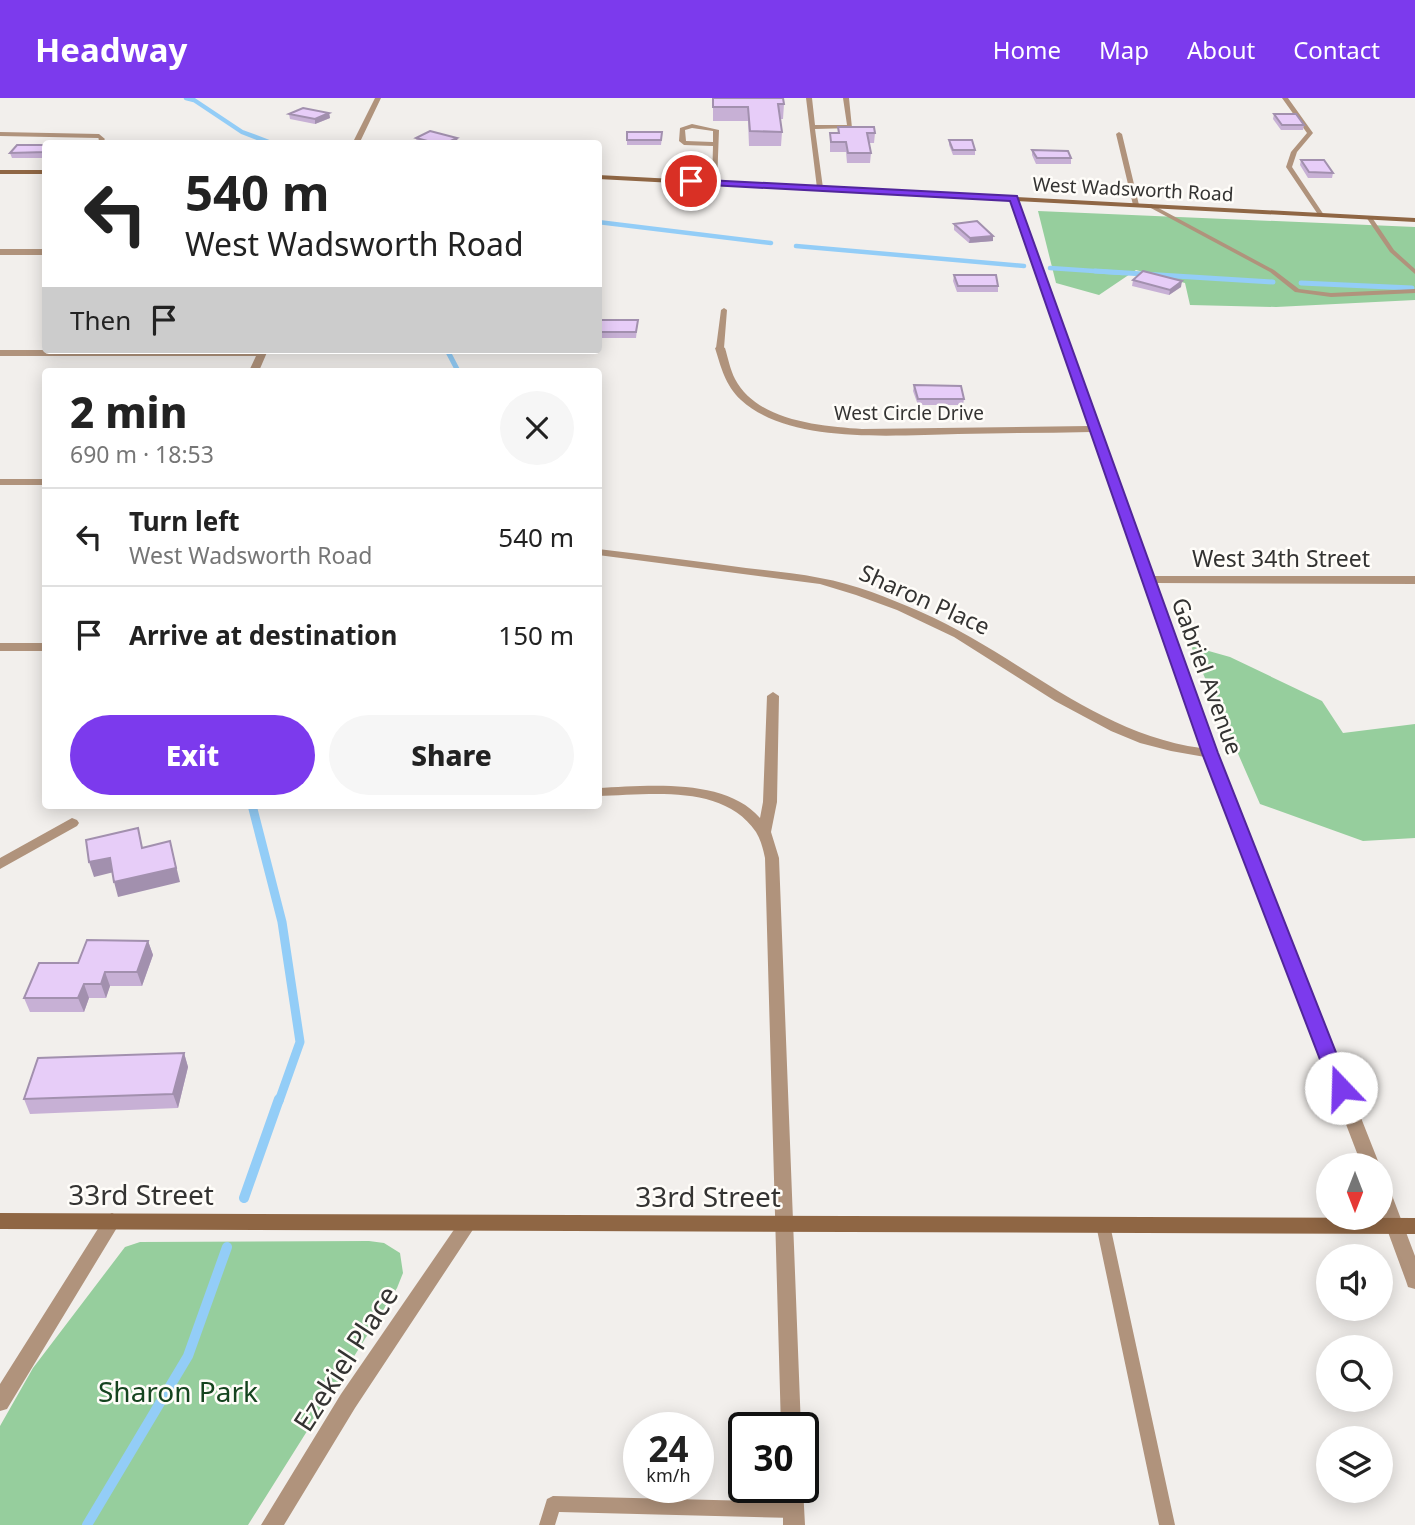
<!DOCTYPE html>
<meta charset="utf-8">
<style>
body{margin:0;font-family:"Noto Sans",sans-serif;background:#f6f6f6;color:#222;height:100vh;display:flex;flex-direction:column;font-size:26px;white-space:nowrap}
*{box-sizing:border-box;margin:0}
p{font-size:23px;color:#767676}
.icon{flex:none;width:38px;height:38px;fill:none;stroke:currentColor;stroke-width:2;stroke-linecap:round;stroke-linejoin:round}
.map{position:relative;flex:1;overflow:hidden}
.panel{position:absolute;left:42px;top:270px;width:560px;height:441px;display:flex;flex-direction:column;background:#fff;border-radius:7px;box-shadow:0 4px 18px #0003}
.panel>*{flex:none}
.guide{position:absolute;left:42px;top:42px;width:560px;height:214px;border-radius:7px;box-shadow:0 4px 18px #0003;background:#fff;color:#222;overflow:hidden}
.needle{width:46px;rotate:180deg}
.tools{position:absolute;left:1316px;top:1055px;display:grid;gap:14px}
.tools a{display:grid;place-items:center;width:77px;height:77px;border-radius:50%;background:#fff;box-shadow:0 4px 18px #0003;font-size:35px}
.speed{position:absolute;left:623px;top:1314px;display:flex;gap:14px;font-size:35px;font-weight:700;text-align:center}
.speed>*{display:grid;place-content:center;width:91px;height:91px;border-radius:50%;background:#fff;box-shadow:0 4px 18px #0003;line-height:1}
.speed small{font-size:18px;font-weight:400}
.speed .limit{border:4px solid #111;border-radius:10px;background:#fff;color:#111}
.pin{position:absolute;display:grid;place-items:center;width:60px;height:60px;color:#fff;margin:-30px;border:4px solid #fff;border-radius:50%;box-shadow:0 2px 7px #0007}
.me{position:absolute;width:77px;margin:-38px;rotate:339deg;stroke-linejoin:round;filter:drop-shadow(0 0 5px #0008)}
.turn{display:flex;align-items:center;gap:24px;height:147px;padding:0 28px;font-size:32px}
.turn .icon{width:91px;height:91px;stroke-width:2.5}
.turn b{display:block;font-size:49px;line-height:60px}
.then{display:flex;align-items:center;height:66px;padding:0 28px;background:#0003;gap:14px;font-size:26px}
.round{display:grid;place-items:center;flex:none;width:74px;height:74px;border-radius:37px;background:#f6f6f6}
.summary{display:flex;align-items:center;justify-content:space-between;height:119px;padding:0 28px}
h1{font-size:42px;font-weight:800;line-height:52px}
.button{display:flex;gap:14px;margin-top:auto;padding:14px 28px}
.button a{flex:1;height:80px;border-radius:42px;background:#7c3aed;color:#fff;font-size:28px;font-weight:800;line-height:80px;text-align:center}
.button a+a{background:#f6f6f6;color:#222}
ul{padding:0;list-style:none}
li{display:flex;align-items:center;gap:21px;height:98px;padding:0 28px;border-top:2px solid #e0e0e0}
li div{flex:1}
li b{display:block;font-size:26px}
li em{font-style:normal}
header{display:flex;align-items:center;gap:42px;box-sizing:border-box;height:98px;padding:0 35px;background:#7c3aed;color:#fff}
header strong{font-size:33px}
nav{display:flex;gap:38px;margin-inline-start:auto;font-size:24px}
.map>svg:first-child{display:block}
.green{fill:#96ce9d}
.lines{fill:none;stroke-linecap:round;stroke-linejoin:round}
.stream-far3{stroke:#93cdf7;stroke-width:4.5}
.stream-far2{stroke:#93cdf7;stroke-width:5}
.stream-far1{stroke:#93cdf7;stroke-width:9}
.stream{stroke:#93cdf7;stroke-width:10}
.lane{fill:#b0937c;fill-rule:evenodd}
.street{fill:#b0937c;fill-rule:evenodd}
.secondary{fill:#8f6644;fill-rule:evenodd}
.wall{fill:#c7b0d5}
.shaded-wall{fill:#a290ae}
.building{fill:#e7cdf8;stroke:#a290ae;stroke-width:2}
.route{fill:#7c3aed;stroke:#51269a;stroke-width:2}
.labels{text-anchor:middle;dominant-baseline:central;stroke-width:5;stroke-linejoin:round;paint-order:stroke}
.far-street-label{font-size:19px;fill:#343332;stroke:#fffdf9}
.street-label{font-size:23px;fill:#343332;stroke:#fffdf9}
.near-street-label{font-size:28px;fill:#343332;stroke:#fffdf9}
.near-park-label{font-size:28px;fill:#15441f;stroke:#fffdf9}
</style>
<header>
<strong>Headway</strong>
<nav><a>Home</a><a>Map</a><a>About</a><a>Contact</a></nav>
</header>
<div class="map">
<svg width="1415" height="1427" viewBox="0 0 1415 1427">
<rect width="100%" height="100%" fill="#f2efec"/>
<path class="green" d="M1038,113L1415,129V202L1276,209L1190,207L1185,185L1136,172L1099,197L1056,185Z
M1191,548L1230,559L1322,603L1343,635L1415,626V740L1363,743L1260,706Z
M369,1143L384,1145L400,1155L403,1175L397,1190L248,1427H0V1328L33,1270L125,1149L140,1144Z"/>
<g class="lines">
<path class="stream-far3" d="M186,0L194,2L242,34L274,46
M598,124L771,145
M796,148L1024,168
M1050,170L1123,175"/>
<path class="stream-far2" d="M1095,173L1273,184
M1301,185L1412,190
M447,252L458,273"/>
<path class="stream-far1" d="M252,707L282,824L300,944L279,1003"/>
<path class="stream" d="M244,1100L279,1001
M87,1427L188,1258L227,1149"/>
<path class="lane" d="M806,0H812L815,27H847L843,0H849L852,30L815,31L823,90L820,92L817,90Z
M1282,0H1288L1313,35L1297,54L1292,69L1324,117L1323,118H1319L1286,69L1291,54L1307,35Z
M692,26L719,32L717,85L712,84L713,48L684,47L679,43L680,30ZM692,30L713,33V44L686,43L685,32Z
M0,34L99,36L105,41L101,46H96L99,41L98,40L0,38Z
M1119,34L1122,36L1139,107L1136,109L1133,107L1116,36Z
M1151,106L1274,172L1299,191L1331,195L1415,191V195L1331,199L1295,194L1270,174L1149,109L1148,108Z
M1367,118H1371L1394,152L1415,171V176L1390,154L1366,119Z
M724,210L727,212L724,250L720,252L716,250L721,212Z
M1103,1121L1108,1123L1110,1127L1175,1427H1159L1096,1127L1098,1123Z
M553,1398L794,1404L800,1407L802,1412L800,1417L794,1420L559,1414L555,1427H539L547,1401Z"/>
<path class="street" d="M375,0H381L359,46H352Z
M1010,98L1017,100L1153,478H1415V486L1155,485L1217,655L1380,1068H1362L1205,659L1171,653L1140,645L1111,633L1055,603L954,539L897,512L856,497L820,486L598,457V451C648,457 697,463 746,470C771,473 796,475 820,480C855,486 889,500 921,514C1018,556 1093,635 1201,650L1091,334C1047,335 1002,335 958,336C896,337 790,347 741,302C725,287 721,269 715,250L720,247L725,250C728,260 730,271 735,281C757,323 820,328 862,331L1089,328Z
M0,151H46V157H0Z
M0,252H268L259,273H249L256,258H0Z
M0,381H46V387H0Z
M0,545H46V553H0Z
M773,594L779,598L777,704L771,734L779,760L801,1330H781L765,760C763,751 761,742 756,734C723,685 649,697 598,698V690C646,688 725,679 760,720L763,704L767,598Z
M72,720L77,722L79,725L77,728L0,771V760Z
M1381,1085L1387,1087L1390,1092L1415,1158V1191L1408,1189L1406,1183L1381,1115Z
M112,1115L118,1118L121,1123L118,1128L7,1311L0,1313V1286L106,1118Z
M468,1117L474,1120L477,1125L474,1130L355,1310L284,1427H261L341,1296L462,1120Z
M783,1390H803L805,1427H783Z"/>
<path class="secondary" d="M0,72H46V76H0Z
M598,77L1415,120V124L598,81Z
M0,1115L1415,1120V1136L0,1131Z"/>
</g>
<path class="wall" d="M713,0L784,6L783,21H780L782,34L781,48H749L748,23H713Z
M329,15L330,20L315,26L290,21L289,16Z
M1274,16L1304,27L1303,32H1281L1273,21Z
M838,29L875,35L874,45H869L871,55L870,65H847L846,54H830V35H838Z
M627,34L662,39L661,47H627Z
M416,40H457L458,45L420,46L417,45Z
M949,42L975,52V57H953L949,47Z
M46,47V60H12L10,55Z
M1032,52L1071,60V66H1036L1032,57Z
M1301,62L1333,75L1332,80H1308L1300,67Z
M954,126L993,138V143L969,145L954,132Z
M954,177L998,188V194H957L953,183Z
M1133,182L1181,189L1169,197L1132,188Z
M598,222H638L636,240H598Z
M914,287L964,301L963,307H918L913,293Z
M148,843L153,857L142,888H110L106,900H89L84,914H30L24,900L78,865Z
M184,955L188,969L178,1010L30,1016L24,1001Z"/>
<path class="shaded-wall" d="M329,15L330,20L315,26V21Z
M457,40L458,45L456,46H444Z
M993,138V143L969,145L970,140Z
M1182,183L1181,189L1169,197L1170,192Z
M170,743L180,784L118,799L114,784Z
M110,760L114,774L94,779L89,764Z
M148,843L153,857L142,888L137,874Z
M105,874L110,888L106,900L101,886Z
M84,886L89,900L84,914L78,900Z
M184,955L188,969L178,1010L173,996Z"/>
<path class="building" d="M713,0H783L784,6H778L782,34L750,33L748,9H713Z
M303,10L329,15L315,21L289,16Z
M1274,16H1296L1304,27H1282Z
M838,29H874L875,35H867L871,55H848L846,44H831L830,35H839Z
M430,33L457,40L444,46H439L416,40Z
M627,34H662L661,42H627Z
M949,42H972L975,52H953Z
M17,47H46V54L10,55Z
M1032,52L1068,53L1071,60H1037Z
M1301,62H1324L1333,75L1309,74Z
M977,123L993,138L970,140L954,126Z
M1143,173L1182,183L1170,192L1133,182Z
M954,177H996L998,188H958Z
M598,222H638L636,234H598Z
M914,287L961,288L964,301H918Z
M138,730L142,750L170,743L176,770L114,784L110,760L89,764L86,742Z
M87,842L148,843L137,874H105L101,886H84L78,900H24L39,865H78Z
M184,955L173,996L24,1001L38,960Z"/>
<path class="route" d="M687,81L1017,98L1218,655L1350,990L1348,995L1341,998L1334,995L1331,990L1202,655L1010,103L691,86L687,85Z"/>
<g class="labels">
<g class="far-street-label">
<text transform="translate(1133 91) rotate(3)">West Wadsworth Road</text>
<text x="909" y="315">West Circle Drive</text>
</g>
<g class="street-label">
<text x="1281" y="460">West 34th Street</text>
<text transform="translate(925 501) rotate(24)">Sharon Place</text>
<text transform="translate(1208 578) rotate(70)">Gabriel Avenue</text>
</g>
<g class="near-street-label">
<text x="141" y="1096">33rd Street</text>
<text x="708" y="1098">33rd Street</text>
<text transform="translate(345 1260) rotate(-57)">Ezekiel Place</text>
</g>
<g class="near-park-label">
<text x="178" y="1293">Sharon Park</text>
</g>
</g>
</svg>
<div class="tools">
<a><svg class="needle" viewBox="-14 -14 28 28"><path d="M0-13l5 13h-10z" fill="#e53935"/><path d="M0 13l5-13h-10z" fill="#767676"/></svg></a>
<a><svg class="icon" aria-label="sound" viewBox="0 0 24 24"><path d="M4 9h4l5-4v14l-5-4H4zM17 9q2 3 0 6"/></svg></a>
<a><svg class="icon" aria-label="search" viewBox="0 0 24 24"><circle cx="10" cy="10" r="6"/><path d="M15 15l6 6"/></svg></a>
<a><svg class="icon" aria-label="layers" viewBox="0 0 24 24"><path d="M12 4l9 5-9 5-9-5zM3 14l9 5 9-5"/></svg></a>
</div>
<div class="speed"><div>24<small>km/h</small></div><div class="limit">30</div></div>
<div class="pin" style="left:691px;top:83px;background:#d93025"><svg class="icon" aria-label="arrive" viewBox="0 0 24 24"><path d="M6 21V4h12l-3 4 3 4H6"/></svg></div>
<svg class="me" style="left:1341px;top:990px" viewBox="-20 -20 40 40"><circle r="19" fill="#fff"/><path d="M0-13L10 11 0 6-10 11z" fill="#7c3aed"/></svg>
<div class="guide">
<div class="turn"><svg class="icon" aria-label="left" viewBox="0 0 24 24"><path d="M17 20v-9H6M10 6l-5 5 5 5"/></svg><div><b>540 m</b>West Wadsworth Road</div></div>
<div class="then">Then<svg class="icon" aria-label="arrive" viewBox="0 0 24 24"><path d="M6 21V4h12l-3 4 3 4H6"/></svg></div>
</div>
<section class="panel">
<div class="summary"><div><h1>2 min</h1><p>690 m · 18:53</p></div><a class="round"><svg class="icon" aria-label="close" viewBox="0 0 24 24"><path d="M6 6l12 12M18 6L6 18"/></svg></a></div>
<ul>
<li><svg class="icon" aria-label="left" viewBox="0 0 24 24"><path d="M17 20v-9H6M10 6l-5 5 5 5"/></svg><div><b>Turn left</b><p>West Wadsworth Road</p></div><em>540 m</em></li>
<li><svg class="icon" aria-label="arrive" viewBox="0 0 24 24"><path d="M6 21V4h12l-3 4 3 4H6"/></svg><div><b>Arrive at destination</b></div><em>150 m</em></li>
</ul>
<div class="button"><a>Exit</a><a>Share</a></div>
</section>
</div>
